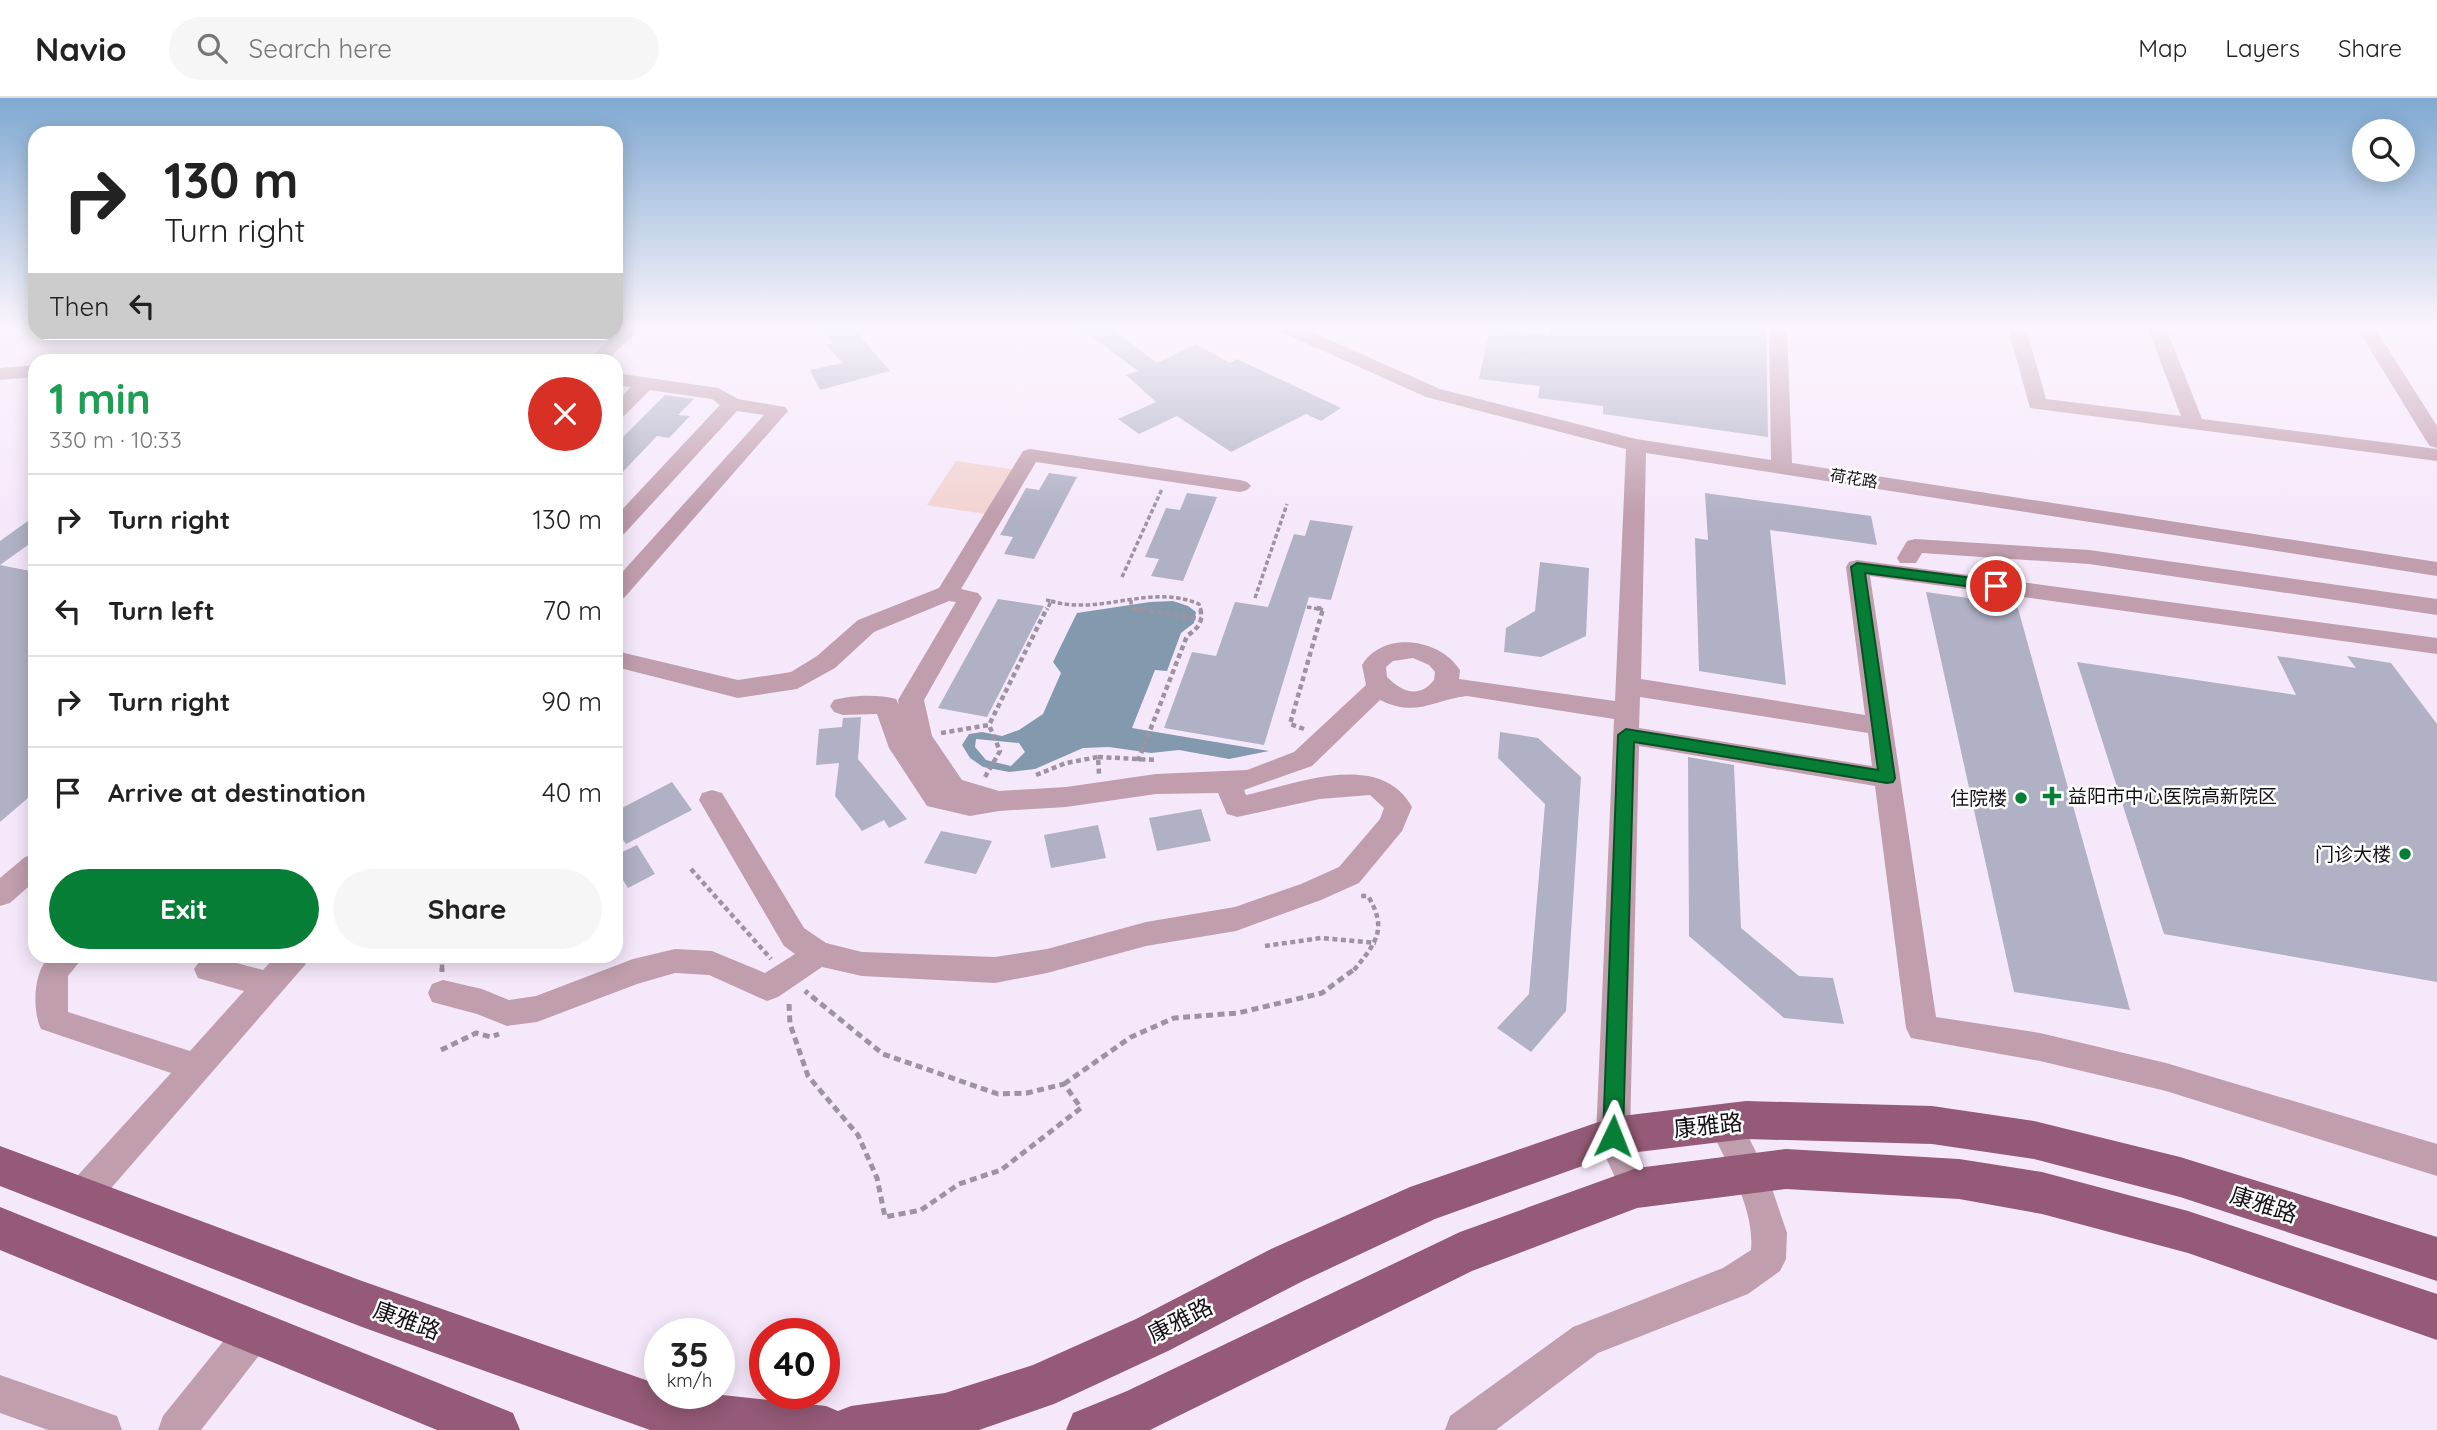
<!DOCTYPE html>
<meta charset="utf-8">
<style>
body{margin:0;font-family:Quicksand,"Noto Sans SC",sans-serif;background:#f6f6f6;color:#222;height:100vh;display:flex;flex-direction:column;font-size:26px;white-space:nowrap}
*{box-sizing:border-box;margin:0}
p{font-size:23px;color:#767676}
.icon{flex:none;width:38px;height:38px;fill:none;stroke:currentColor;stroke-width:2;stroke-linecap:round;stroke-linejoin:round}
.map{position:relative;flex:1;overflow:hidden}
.details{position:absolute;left:28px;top:256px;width:595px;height:609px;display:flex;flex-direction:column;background:#fff;border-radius:21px;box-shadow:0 4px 18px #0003}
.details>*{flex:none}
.top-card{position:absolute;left:28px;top:28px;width:595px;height:214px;border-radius:21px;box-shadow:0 4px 18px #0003;background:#fff;color:#222;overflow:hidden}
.controls{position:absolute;left:2352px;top:21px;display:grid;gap:14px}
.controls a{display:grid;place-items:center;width:63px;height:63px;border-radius:50%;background:#fff;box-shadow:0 4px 18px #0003;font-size:35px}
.speed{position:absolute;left:644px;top:1220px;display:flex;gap:14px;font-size:35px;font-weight:700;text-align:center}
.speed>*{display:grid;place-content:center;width:91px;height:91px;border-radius:50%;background:#fff;box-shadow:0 4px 18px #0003;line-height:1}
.speed small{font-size:18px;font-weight:400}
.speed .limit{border:10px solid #d22;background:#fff;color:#111}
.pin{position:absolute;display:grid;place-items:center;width:60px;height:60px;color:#fff;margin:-30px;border:4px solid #fff;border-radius:50%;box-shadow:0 2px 7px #0007}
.me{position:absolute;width:77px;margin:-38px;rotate:2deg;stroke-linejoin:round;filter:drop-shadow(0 0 5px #0008)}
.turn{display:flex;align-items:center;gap:24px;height:147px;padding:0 21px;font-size:32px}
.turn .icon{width:91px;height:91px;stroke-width:2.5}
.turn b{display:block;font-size:49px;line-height:60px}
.then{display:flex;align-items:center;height:66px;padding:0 21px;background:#0003;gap:14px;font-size:26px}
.round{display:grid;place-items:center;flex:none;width:74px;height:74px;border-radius:37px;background:#f6f6f6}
.head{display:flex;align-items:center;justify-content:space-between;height:119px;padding:0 21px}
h1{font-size:42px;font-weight:700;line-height:52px;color:#1e9e55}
.cta{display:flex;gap:14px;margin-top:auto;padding:14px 21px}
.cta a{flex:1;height:80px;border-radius:42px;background:#067e36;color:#fff;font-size:28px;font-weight:700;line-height:80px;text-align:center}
.cta a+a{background:#f6f6f6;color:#222}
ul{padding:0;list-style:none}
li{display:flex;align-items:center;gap:21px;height:91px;padding:0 21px;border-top:2px solid #e0e0e0}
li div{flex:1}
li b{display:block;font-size:26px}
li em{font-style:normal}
header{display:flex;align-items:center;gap:42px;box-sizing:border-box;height:98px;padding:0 35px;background:#fff;border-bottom:2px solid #e0e0e0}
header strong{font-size:33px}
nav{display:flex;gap:38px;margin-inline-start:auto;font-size:24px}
.search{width:490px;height:63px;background:#f6f6f6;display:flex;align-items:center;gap:18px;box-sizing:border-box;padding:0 24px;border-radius:38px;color:#767676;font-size:26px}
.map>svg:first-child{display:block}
.green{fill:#f2d3d0}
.water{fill:#8399ae;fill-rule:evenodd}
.building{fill:#b0b1c5}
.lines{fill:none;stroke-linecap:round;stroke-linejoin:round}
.path-far2{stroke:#9d93a1;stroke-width:3.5;stroke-dasharray:4.5 2.5;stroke-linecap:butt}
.path-far1{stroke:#9d93a1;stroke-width:4.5;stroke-dasharray:5 3.5;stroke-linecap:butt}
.path{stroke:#9d93a1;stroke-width:5;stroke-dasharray:7 4.5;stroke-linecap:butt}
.minor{fill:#c09ead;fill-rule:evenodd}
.major{fill:#945a77;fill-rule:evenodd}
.route{fill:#067e36;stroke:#045223;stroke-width:2}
.poi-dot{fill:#067e36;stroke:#fff;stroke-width:2.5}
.labels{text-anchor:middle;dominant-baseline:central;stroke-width:5;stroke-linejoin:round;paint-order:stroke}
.far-street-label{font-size:16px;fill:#161118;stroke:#fff}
.poi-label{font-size:19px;fill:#161118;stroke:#fff;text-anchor:end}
.near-street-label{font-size:23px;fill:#161118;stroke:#fff}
</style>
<header>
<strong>Navio</strong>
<div class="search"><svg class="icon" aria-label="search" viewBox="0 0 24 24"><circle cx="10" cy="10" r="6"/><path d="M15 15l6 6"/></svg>Search here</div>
<nav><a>Map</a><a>Layers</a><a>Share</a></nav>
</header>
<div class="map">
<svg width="2437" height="1332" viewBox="0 0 2437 1332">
<rect width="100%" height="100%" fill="#f6e8fb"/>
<path class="green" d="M956,363L1012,371L985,416L927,407Z"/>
<path class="water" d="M1173,503L1188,508L1196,514L1194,525L1181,535L1167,573L1155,572L1132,630L1269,653L1229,661L1179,652L1151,655L1109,649L1083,650L1035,671L1009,674L983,669L970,660L962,647L969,636L982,634L1002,638L1019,632L1043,616L1061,575L1053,564L1077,515L1150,504ZM976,641L1019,645L1025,654L1011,668L986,662L975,649Z"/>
<path class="building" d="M819,230H853L890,273L820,292L810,272L843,265L826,247L833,245Z
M1080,230H1110L1157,265L1196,246L1230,265L1237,261L1341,310L1321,323L1306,316L1231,354L1177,318L1139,336L1118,321L1156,304L1126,277L1138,273Z
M1490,230L1549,237L1550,230H1766L1768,339L1603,316V308L1538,300L1540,288L1479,281Z
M665,297L694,301L678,317L690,318L669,340L657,338L616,381V346Z
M1049,375L1077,379L1034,461L1004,456L1013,439L1000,437L1026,390L1039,392Z
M1187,395L1217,399L1183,483L1151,478L1159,461L1145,459L1166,410L1180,412Z
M1705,395L1871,418L1877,447L1770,432L1786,587L1699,573L1695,440L1708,442Z
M35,418V442L0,467V443Z
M1310,422L1353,428L1331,502L1309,499L1264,647L1164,630L1192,554L1216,558L1235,504L1268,509L1294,436L1305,438Z
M1540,464L1589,470L1586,538L1541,559L1504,554L1506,530L1535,513Z
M0,467L35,474V694L0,724Z
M1926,494L2017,507L2130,912L2014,894Z
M998,501L1044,508L987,619L938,610Z
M2277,558L2356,570L2347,558L2391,565L2437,626V884L2164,836L2077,564L2296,597Z
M861,619L858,661L907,721L889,730L884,722L862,733L835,698L839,665L816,667L819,631L842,629L843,620Z
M1500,634L1538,640L1581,679L1566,913L1531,954L1497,930L1529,896L1545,706L1498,660Z
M1688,659L1734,667L1741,830L1799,878L1833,880L1844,926L1784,920L1689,838Z
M672,684L692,712L626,746L616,732V713Z
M1201,711L1211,743L1157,753L1149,720Z
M1098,727L1106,760L1051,770L1044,737Z
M941,733L992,743L976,776L924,765Z
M637,747L655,776L628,790L616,771V757Z"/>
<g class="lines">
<path class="path-far2" d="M1122,479L1162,391
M1255,500L1287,406
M1046,502L1051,503L1047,512
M1131,502V510L1143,512
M1051,503C1101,518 1150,485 1199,506L1201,512
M1307,509L1323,512"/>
<path class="path-far1" d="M1132,510L1201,521
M1304,631L1290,626L1323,511L1316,510
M941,635L989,627L1047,510
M1098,659L1157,662
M1138,663L1187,538C1198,530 1204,524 1200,510
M1036,677L1066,665L1098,659L1099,676
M985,679L1000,653L989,627
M691,771L771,861
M1265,848L1321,840L1376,845
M442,858V872
M1354,872C1376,845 1388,831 1368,798H1359"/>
<path class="path" d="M442,870V874
M789,906L790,926L808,978L858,1037L877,1080L885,1119L921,1112L959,1086L1001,1072L1081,1010L1064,986L1027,995L998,996L883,956L805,893
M441,952L476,935L491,939L499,936
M1064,986L1131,939L1174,920L1238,915L1322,895L1356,870"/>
<path class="minor" d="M621,230H641L607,262H588Z
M1278,230H1303L1440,291L1636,341L1771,362L1769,230H1787L1792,365L2437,464V478L1646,355L1641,581L1865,617L1846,469L1849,464L1857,462L2437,540V556L1870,478L1936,919L2040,935L2166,965L2437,1046V1078L2166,993L2040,963L1911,940L1906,930L1875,688L1639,648L1630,1037L1654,1090L1649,1101L1637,1106L1625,1101L1596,1038L1614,621L1467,598C1432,602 1417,620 1380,602L1312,668L1244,692L1246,697C1296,686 1380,651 1412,709L1402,733L1359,785L1321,802L1236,833L1146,848L1047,875L995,885L862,878L822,869L778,899L767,903L709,877L675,875L637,886L537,924L507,928L477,916L432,904L428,895L432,886L443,882L482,891L509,902L536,898L633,861L675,851L712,853L765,875L795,856L784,848L699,702L702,695L712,692L722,695L804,830L826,845L862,854L995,859L1047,851L1146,824L1235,809L1301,786L1339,769L1380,721L1384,710L1370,697L1320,701L1237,719L1227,716L1218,695L1156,696L1066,709L999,713L970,718L927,708L889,650L877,616L843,617L834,614L830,608L834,602C852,597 878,596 896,601L899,607L898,602L956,504L949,503L874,534L835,570L797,591L738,600L616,569V553L738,582L791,574L817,558L858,522L939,490L1023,353L1030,351L1240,382L1247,384L1251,388L1247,392L1240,394L1036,364L961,491L978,495L982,500L924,602L932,638L962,682L999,693L1066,689L1156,676L1247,672L1294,654L1366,587L1362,567C1383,532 1440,540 1460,572L1459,581L1615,603L1626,351L1426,299L1281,234ZM1413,560L1429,567L1435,574L1434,582C1419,601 1402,594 1387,579L1386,569L1393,563ZM1640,599L1868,635L1872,668L1639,630Z
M2008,230H2026L2046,301L2181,318L2148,230H2166L2202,321L2437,351V363L2030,310Z
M2357,230H2375L2437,328V350L2430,348L2427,344Z
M35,267V279L0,282V270Z
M616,275L718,290L738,301L785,309L788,313L624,500L616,502V481L764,317L737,313L624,436L616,438V418L720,307L712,301L650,292L623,319L616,321V304L631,289L616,287Z
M1915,441L2089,452L2437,501V517L2089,466L1922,455L1916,465H1900L1897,460L1907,443Z
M35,756V783L10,805L0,808V780L25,759Z
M50,858H84L68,878V914L190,953L244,893L198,880L194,871L203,858H236L233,864L263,872L276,858H309L305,867L93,1111L81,1115L69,1111L64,1099L69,1087L171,975L41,931C32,912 33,873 50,858Z
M1724,1010L1736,1014L1767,1076L1787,1135L1786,1161L1780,1173L1748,1196L1598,1255L1496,1332H1445L1450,1318L1573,1229L1723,1170L1751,1152C1755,1108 1725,1064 1708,1025L1712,1014Z
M255,1215L268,1220L273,1233L268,1246L201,1332H158L163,1318L242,1220Z
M0,1277L117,1318L122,1332H48L0,1315Z"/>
<path class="major" d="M1746,1003L1932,1008L2034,1023L2180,1059L2437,1139V1183L2180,1099L2034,1061L1932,1046L1746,1041L1613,1057L1435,1121L1303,1183L1168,1253L1054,1306L979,1332H650L362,1229L0,1088V1048L362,1183L660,1287V1295H704L826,1308L838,1313L851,1308L945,1295L1033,1267L1136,1221L1271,1151L1410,1089L1613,1019Z
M1786,1051L1959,1061L2042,1074L2188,1113L2437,1196V1242L2188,1155L2042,1116L1959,1101L1786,1091L1637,1110L1472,1173L1150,1332H1066L1073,1315L1127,1293L1460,1134L1637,1070Z
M0,1109L513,1315L520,1332H437L0,1152Z"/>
</g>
<linearGradient id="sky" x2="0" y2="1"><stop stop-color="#7fa9d1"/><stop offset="0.55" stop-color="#fbf5fd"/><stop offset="1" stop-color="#fbf5fd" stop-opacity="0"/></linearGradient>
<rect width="2437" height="417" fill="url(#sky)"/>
<path class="route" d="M1857,465L1996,483L2002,488L1996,492L1865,475L1895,680L1893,684L1887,685L1634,644L1623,1038L1620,1045L1613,1047L1606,1045L1603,1038L1618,637L1626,631L1878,672L1851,469Z"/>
<g class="poi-dot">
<path d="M2048.5 687.5h7v7h7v7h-7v7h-7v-7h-7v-7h7z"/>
<circle cx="2021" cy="700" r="7"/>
<circle cx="2405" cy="756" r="7"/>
</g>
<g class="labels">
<g class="far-street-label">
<text transform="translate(1854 380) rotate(9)">荷花路</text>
</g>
<g class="poi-label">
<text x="2068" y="698" text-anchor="start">益阳市中心医院高新院区</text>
<text x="2007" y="700">住院楼</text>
<text x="2391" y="756">门诊大楼</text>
</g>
<g class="near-street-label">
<text transform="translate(1708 1027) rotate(-6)">康雅路</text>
<text transform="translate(2264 1106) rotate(18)">康雅路</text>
<text transform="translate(407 1222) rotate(20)">康雅路</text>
<text transform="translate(1180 1222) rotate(-27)">康雅路</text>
</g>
</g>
</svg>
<div class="controls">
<a><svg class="icon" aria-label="search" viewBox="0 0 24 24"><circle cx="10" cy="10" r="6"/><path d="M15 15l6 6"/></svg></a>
</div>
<div class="speed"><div>35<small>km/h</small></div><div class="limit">40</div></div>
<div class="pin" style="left:1996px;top:488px;background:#d93025"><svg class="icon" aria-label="arrive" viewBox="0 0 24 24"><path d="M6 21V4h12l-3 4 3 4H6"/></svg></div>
<svg class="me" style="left:1613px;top:1038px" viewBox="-20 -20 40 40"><path d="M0-17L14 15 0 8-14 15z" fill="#067e36" stroke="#fff" stroke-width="4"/></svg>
<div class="top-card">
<div class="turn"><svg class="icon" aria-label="right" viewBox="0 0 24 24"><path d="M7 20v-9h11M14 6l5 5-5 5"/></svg><div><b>130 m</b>Turn right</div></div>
<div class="then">Then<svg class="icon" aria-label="left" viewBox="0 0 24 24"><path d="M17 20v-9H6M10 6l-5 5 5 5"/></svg></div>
</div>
<section class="details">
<div class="head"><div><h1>1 min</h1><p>330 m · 10:33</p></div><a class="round" style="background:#d93025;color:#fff"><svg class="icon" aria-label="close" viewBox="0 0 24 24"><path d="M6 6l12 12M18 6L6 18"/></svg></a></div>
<ul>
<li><svg class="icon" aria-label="right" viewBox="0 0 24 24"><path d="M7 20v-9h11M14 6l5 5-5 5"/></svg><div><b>Turn right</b></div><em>130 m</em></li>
<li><svg class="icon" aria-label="left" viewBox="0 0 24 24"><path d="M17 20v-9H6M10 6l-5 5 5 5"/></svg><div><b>Turn left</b></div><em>70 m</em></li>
<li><svg class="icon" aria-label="right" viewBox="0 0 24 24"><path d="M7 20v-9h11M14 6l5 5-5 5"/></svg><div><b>Turn right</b></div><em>90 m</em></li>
<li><svg class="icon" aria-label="arrive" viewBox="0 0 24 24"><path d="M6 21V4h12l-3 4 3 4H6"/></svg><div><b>Arrive at destination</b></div><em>40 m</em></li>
</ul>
<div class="cta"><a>Exit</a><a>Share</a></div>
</section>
</div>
